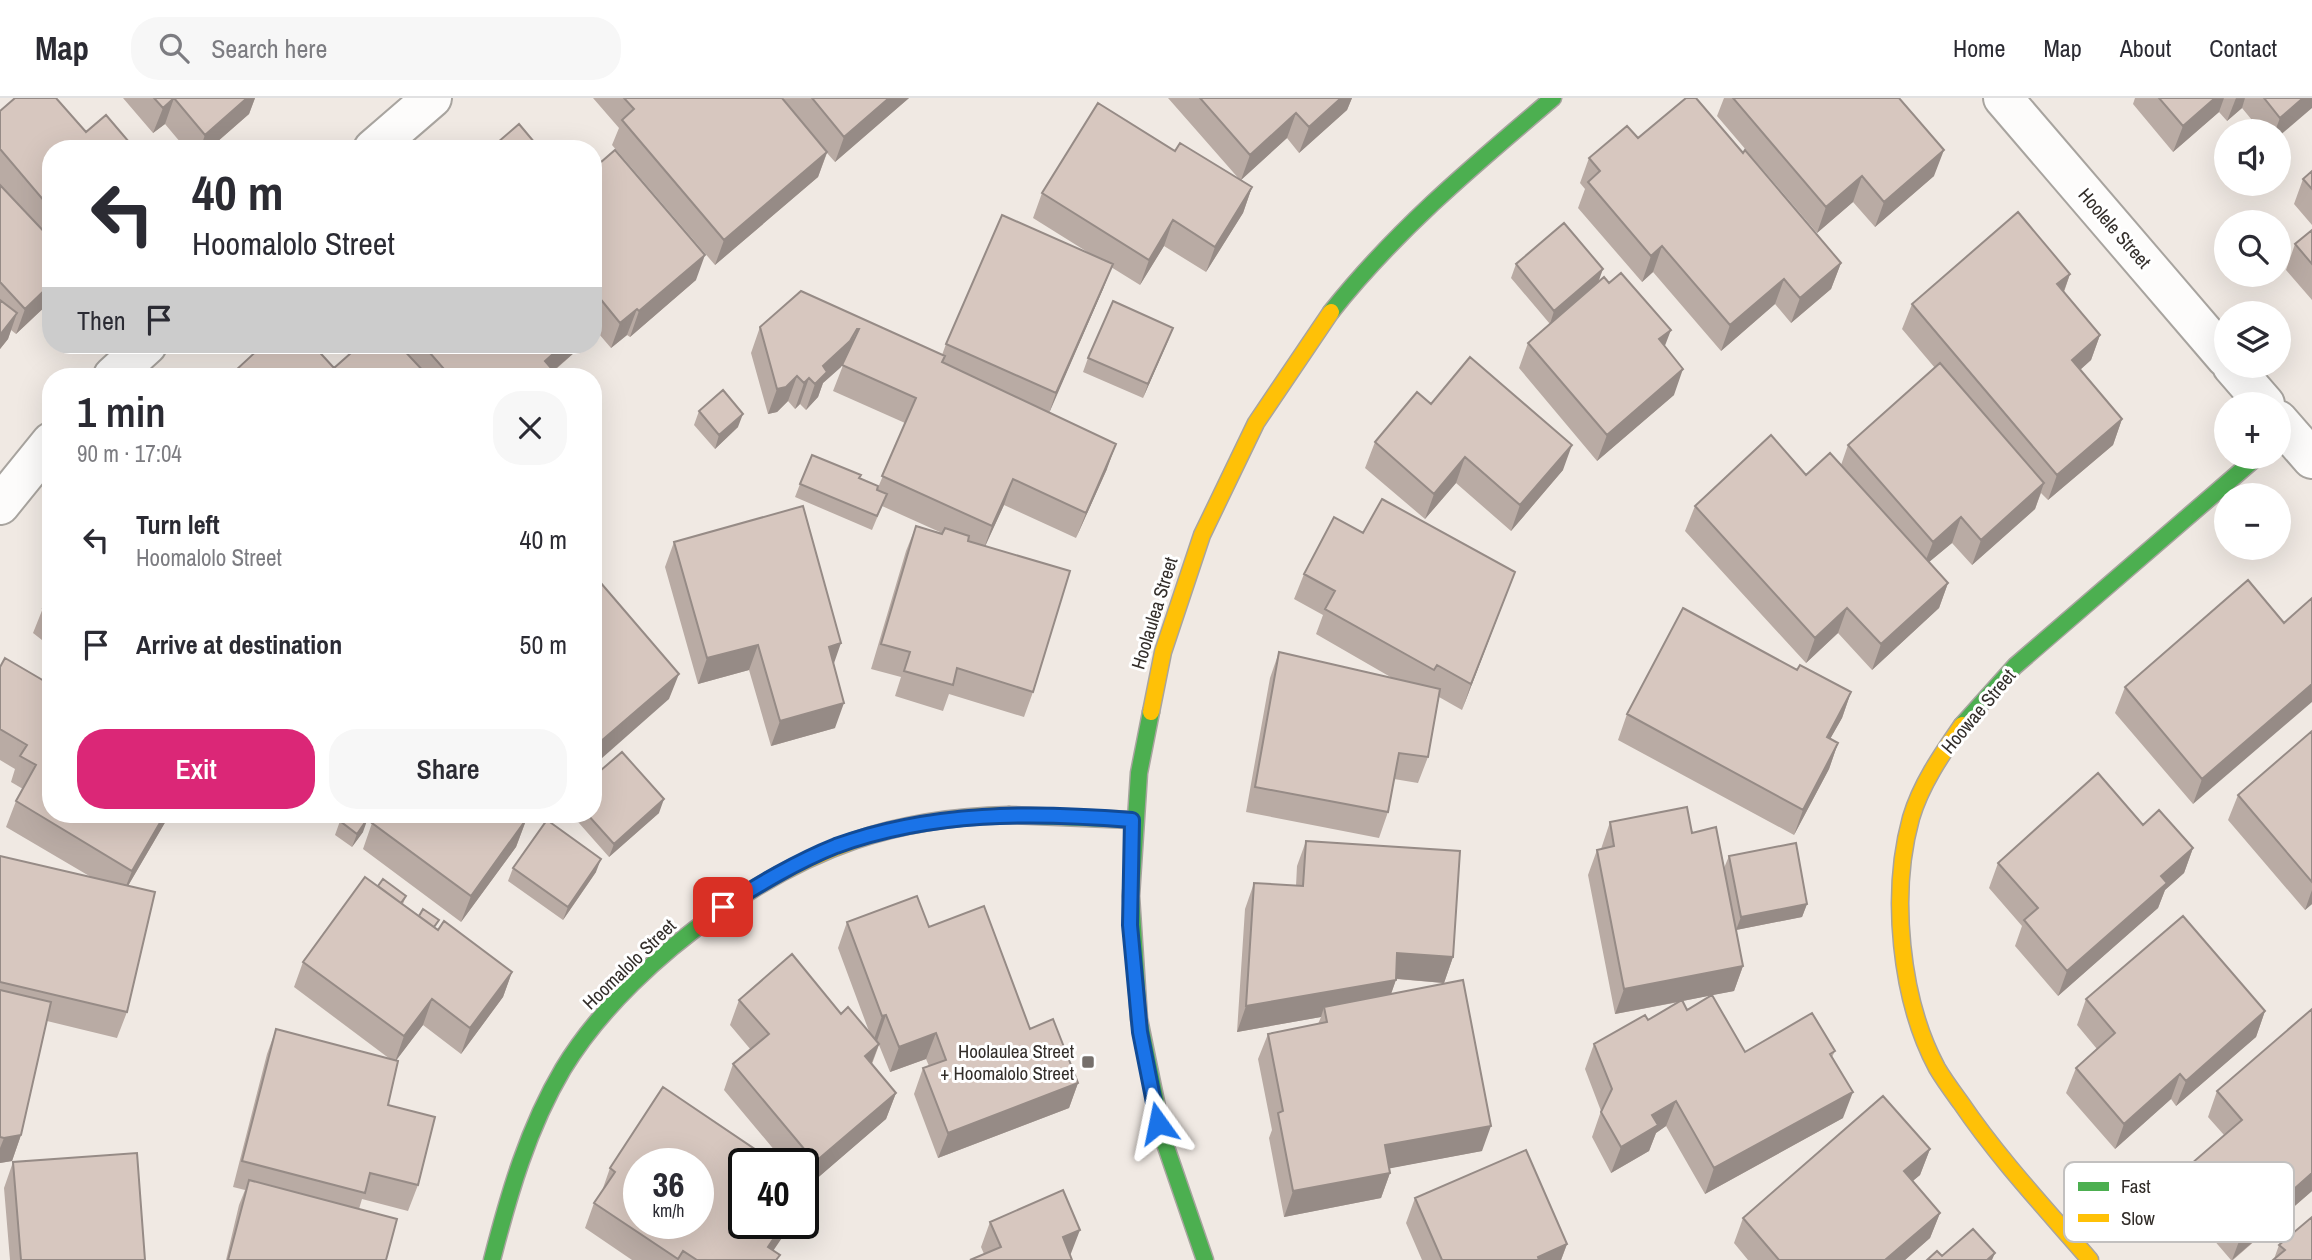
<!DOCTYPE html>
<meta charset="utf-8">
<style>
body{margin:0;font-family:"Archivo Narrow",sans-serif;background:#f7f7f7;color:#2b2b33;height:100vh;display:flex;flex-direction:column;font-size:26px;white-space:nowrap}
*{box-sizing:border-box;margin:0}
p{font-size:23px;color:#7c7c81}
.icon{flex:none;width:38px;height:38px;fill:none;stroke:currentColor;stroke-width:2;stroke-linecap:round;stroke-linejoin:round}
.map{position:relative;flex:1;overflow:hidden}
.sheet{position:absolute;left:42px;top:270px;width:560px;height:455px;display:flex;flex-direction:column;background:#fff;border-radius:28px;box-shadow:0 7px 28px #0002}
.sheet>*{flex:none}
.top-card{position:absolute;left:42px;top:42px;width:560px;height:214px;border-radius:28px;box-shadow:0 7px 28px #0002;background:#fff;color:#2b2b33;overflow:hidden}
.buttons{position:absolute;left:2214px;top:21px;display:grid;gap:14px}
.buttons a{display:grid;place-items:center;width:77px;height:77px;border-radius:50%;background:#fff;box-shadow:0 7px 28px #0002;font-size:35px}
.speed{position:absolute;left:623px;top:1050px;display:flex;gap:14px;font-size:35px;font-weight:700;text-align:center}
.speed>*{display:grid;place-content:center;width:91px;height:91px;border-radius:50%;background:#fff;box-shadow:0 7px 28px #0002;line-height:1}
.speed small{font-size:18px;font-weight:400}
.speed .limit{border:4px solid #111;border-radius:10px;background:#fff;color:#111}
.pin{position:absolute;display:grid;place-items:center;width:60px;height:60px;color:#fff;margin:-30px;border-radius:14px;box-shadow:0 4px 10px #0006}
.me{position:absolute;width:77px;margin:-38px;rotate:348deg;stroke-linejoin:round;filter:drop-shadow(0 0 5px #0008)}
.turn{display:flex;align-items:center;gap:24px;height:147px;padding:0 35px;font-size:32px}
.turn .icon{width:91px;height:91px;stroke-width:2.5}
.turn b{display:block;font-size:49px;line-height:60px}
.then{display:flex;align-items:center;height:66px;padding:0 35px;background:#0003;gap:14px;font-size:26px}
.round{display:grid;place-items:center;flex:none;width:74px;height:74px;border-radius:28px;background:#f7f7f7}
.head{display:flex;align-items:center;justify-content:space-between;height:119px;padding:0 35px}
h1{font-size:42px;font-weight:600;line-height:52px}
.button{display:flex;gap:14px;margin-top:auto;padding:14px 35px}
.button a{flex:1;height:80px;border-radius:28px;background:#db2777;color:#fff;font-size:28px;font-weight:600;line-height:80px;text-align:center}
.button a+a{background:#f7f7f7;color:#2b2b33}
ul{padding:0;list-style:none}
li{display:flex;align-items:center;gap:21px;height:105px;padding:0 35px}
li div{flex:1}
li b{display:block;font-size:26px}
li em{font-style:normal}
header{display:flex;align-items:center;gap:42px;box-sizing:border-box;height:98px;padding:0 35px;background:#fff;border-bottom:2px solid #e1e1e2}
header strong{font-size:33px}
nav{display:flex;gap:38px;margin-inline-start:auto;font-size:24px}
.search{width:490px;height:63px;background:#f7f7f7;display:flex;align-items:center;gap:18px;box-sizing:border-box;padding:0 24px;border-radius:28px;color:#7c7c81;font-size:26px}
.map>svg:first-child{display:block}
.lines{fill:none;stroke-linecap:round;stroke-linejoin:round}
.street-casing{stroke:#a8a49f;stroke-width:42}
.fast-casing{stroke:#a8a49f;stroke-width:19}
.slow-casing{stroke:#a8a49f;stroke-width:19}
.street{stroke:#fdfcfb;stroke-width:38}
.fast{stroke:#4caf50;stroke-width:16}
.slow{stroke:#ffc107;stroke-width:16}
.wall{fill:#b9aba4;fill-rule:evenodd}
.shaded-wall{fill:#968b86}
.building{fill:#d7c7bf;stroke:#968b86;stroke-width:2;fill-rule:evenodd}
.route-casing{stroke:#114b97;stroke-width:18}
.route{stroke:#1a73e8;stroke-width:12}
.poi-dot{fill:#756f6b;stroke:#fff;stroke-width:2.5}
.labels{text-anchor:middle;dominant-baseline:central;stroke-width:6;stroke-linejoin:round;paint-order:stroke}
.street-label{font-size:19px;fill:#332e2a;stroke:#fff}
.poi-label{font-size:19px;fill:#332e2a;stroke:#fff;text-anchor:end}
.key{fill:#fff;stroke:#c2c0bf;stroke-width:2}
.key-label{font-size:19px;fill:#332e2a}
</style>
<header>
<strong>Map</strong>
<div class="search"><svg class="icon" aria-label="search" viewBox="0 0 24 24"><circle cx="10" cy="10" r="6"/><path d="M15 15l6 6"/></svg>Search here</div>
<nav><a>Home</a><a>Map</a><a>About</a><a>Contact</a></nav>
</header>
<div class="map">
<svg width="2312" height="1162" viewBox="0 0 2312 1162">
<rect width="100%" height="100%" fill="#f0e9e3"/>
<g class="lines">
<g class="street-casing">
<path id="street" d="M2003,0L2226,260
M373,51L432,0
M2232,268L2265,306
M113,278L147,247
M2278,322L2312,361
M0,407L51,344"/>
</g>
<g class="fast-casing">
<path id="fast" d="M1331,214C1395,133 1474,67 1553,0
M1151,614L1139,675L1131,798L1139,921L1164,1043L1205,1162
M1962,627L2015,568L2257,359
M1009,717L1132,722
M492,1162C509,1096 528,1030 563,971C600,910 659,856 717,815"/>
</g>
<g class="slow-casing">
<path id="slow" d="M1151,614L1163,554L1202,437L1256,325L1331,214
M1962,627C1942,656 1921,686 1911,720C1890,796 1900,901 1937,970C1944,982 1953,994 1961,1005C1999,1061 2046,1111 2090,1162
M717,815C810,750 895,719 1009,717"/>
</g>
<use href="#street" class="street"/>
<use href="#fast" class="fast"/>
<use href="#slow" class="slow"/>
</g>
<path class="wall" d="M123,0H255L249,16L209,51H186L165,26L153,35Z
M593,0H909L835,64L827,55L818,79L715,167L612,47L619,30Z
M1168,0H1352L1347,12L1299,55L1287,40L1241,82L1252,89L1243,115L1206,174L1164,148L1140,187L1111,169L1103,191L1049,314L1107,371L1076,440L1004,407L985,448L1033,594L1024,619L949,596L943,613L895,598L901,579L871,571L906,453L916,428L942,435L882,408L872,432L795,399L800,386L859,380L877,392L905,325L833,293L847,257L841,269L823,285L818,299L806,312L800,306L795,311L788,303L777,314L768,316L751,255L760,229L801,193L942,257L946,246L1089,155L1033,120L1042,95L1175,53L1240,82Z
M1724,0H1899L1934,78L1875,129L1853,104L1817,135L1717,18Z
M2135,0H2312L2278,33H2261L2242,10L2227,23L2219,14L2173,54L2133,6Z
M0,13L86,34L135,51H51V203L16,236L11,232L8,241L0,251Z
M1638,40L1743,55L1841,165L1831,191L1791,225L1775,206L1721,253L1653,174L1642,184L1578,110L1585,91L1580,85L1589,60Z
M593,71L696,182L630,239L627,237L611,250L593,229Z
M2312,73V127L2294,106L2303,81Z
M2312,132V202L2286,172L2295,146Z
M1516,166L1598,185H1609L1665,248L1674,297L1597,363L1519,270L1528,245L1550,226L1511,180Z
M2070,176L2064,194L2100,237L2091,262L2080,272L2122,321L2113,347L2048,402L2041,395L2035,411L1972,467L1952,445L1929,464L1948,485L1939,510L1872,572L1838,535L1806,565L1685,433L1695,408L1841,367L1848,347L1935,270L1902,231L1912,206Z
M1173,230L1143,300L1083,274L1088,260Z
M360,247H578L575,254L554,273L558,278H233L235,273L334,270Z
M1431,306L1563,372L1511,433L1456,385L1425,421L1365,370L1375,344Z
M699,313L738,329L715,351L694,327Z
M1363,435L1505,500L1462,612L1439,599L1428,659L1418,685L1394,681L1388,714L1379,740L1246,714L1270,580L1279,554L1394,581L1316,536L1323,517L1294,501L1304,476Z
M674,444L834,567L835,630L771,648L749,572L698,586L665,469Z
M51,500V549L33,535L43,510Z
M2284,525L2193,706L2115,615L2125,589Z
M0,569L170,716L128,788L127,914L117,940L47,923L21,1037L12,1063L0,1065V758L91,779L6,729L16,703L23,691L11,684L15,671L0,662Z
M1797,572L1851,594L1842,620L1830,641L1838,645L1829,671L1794,737L1618,642L1627,616Z
M2312,633V806L2305,812L2228,722L2238,697Z
M659,715L609,759L571,716H593Z
M324,716H337L332,722Z
M380,716H531L525,725L516,749L461,824L363,751L372,725Z
M340,723L363,734L352,749L335,737Z
M1610,724L1692,735L1724,770L1729,758L1807,806L1802,819L1736,832L1743,868L1734,893L1712,897L1745,954L1835,953L1832,959L1843,1020L1705,1096L1666,1028L1656,1035L1649,1053L1611,1075L1592,1039L1601,1013L1585,971L1594,946L1648,922L1679,904L1615,916L1588,777L1597,752L1601,751ZM1712,897L1687,912L1683,903Z
M2143,727L2193,750L2184,775L2165,792L2158,810L2058,898L2015,848L2022,828L1989,790L1998,765Z
M1306,743L1453,859L1444,885L1396,881L1391,896L1482,1053L1390,1070V1075L1381,1100L1284,1119L1269,1040L1272,1032L1258,961L1268,936L1318,926L1321,919L1237,934L1245,811L1254,785L1296,788L1297,768Z
M513,770L596,774L563,822L508,783Z
M378,788L406,798L403,806L436,830L512,874L503,899L461,956L423,927L396,962L388,1007L418,1087L408,1113L362,1101L359,1111L386,1162H226L239,1107L245,1092L233,1089L267,956L276,931L390,961L294,889L303,864Z
M847,824L929,829L1030,931L1078,985L1069,1010L938,1060L914,996L923,970L929,968L926,961L890,974L879,947L872,966L896,995L886,1021L809,1087L803,1104V1066H786L724,992L733,966L751,952L730,927L739,902L841,916L870,936L838,850Z
M2086,901L2265,913L2256,939L2176,1008L2171,1001L2115,1051L2066,995L2076,970L2097,951L2077,927Z
M2217,993L2312,1093L2233,1162H2231L2175,1097L2184,1072L2224,1037L2208,1019Z
M1930,1051L1920,1077L1912,1083L1940,1115L1930,1140L1905,1162H1748L1734,1145L1743,1120Z
M13,1064L145,1162H10L4,1090Z
M610,1070L773,1153L778,1162H632L585,1130L594,1105L602,1093Z
M1415,1100L1567,1146L1561,1162H1422L1406,1125Z
M990,1124L1070,1157L984,1156L981,1149Z
M2279,1147L2312,1162L2274,1161Z"/>
<path class="shaded-wall" d="M174,0L165,26L153,35L163,10Z
M247,0H255L249,16L209,51H200L205,37Z
M889,0H909L835,64L844,39Z
M1341,0H1352L1347,12L1299,55L1309,29Z
M2215,0H2224L2219,14L2173,54L2183,28Z
M2236,0H2245L2242,10L2227,23Z
M2303,0H2312V10L2278,39V33H2275L2280,20Z
M1296,15L1287,40L1241,82L1250,57Z
M1944,52L1934,78L1875,129L1884,104Z
M827,54L818,79L715,167L724,142Z
M1862,78L1853,104L1817,135L1826,109Z
M1252,89L1243,115L1206,174L1215,149Z
M1173,122L1164,148L1140,187L1149,162Z
M1662,148L1653,174L1642,184L1651,158Z
M705,157L696,182L630,239L639,213Z
M1841,165L1831,191L1791,225L1800,200Z
M1113,166L1103,191L1047,320L1056,295Z
M1603,171L1598,185L1550,226L1554,213Z
M2070,176L2061,201L2057,186Z
M1784,181L1775,206L1721,253L1730,227Z
M51,186V203L16,236L25,211Z
M598,198L593,211V202Z
M637,211L627,237L611,250L620,225Z
M17,215L8,241L0,251V237Z
M1173,230L1168,243L1143,300L1148,286Z
M857,231L848,256L841,269L823,285L818,299L806,312L815,286L823,268Z
M1671,232L1661,258L1659,241Z
M2100,237L2091,262L2062,288L2072,262Z
M563,247H578L575,254L547,278L545,263Z
M1683,271L1674,297L1597,363L1607,337Z
M797,278L788,303L777,314L768,316L777,291Z
M809,280L800,306L795,311L804,285Z
M743,316L738,329L715,351L719,337Z
M2122,321L2113,347L2048,402L2057,377Z
M1116,346L1107,371L1076,440L1086,415Z
M1572,347L1563,372L1511,433L1520,407Z
M1465,359L1456,385L1425,421L1434,396Z
M1013,381L1004,407L983,453L992,428Z
M2044,385L2035,411L1972,467L1981,442Z
M1961,419L1952,445L1923,469L1933,444Z
M1515,474L1505,500L1462,612L1471,586Z
M1948,485L1939,510L1872,572L1881,546Z
M1847,510L1838,535L1806,565L1815,540Z
M841,545L832,571L829,549Z
M758,547L749,572L698,586L707,560Z
M679,576L669,601L593,668V650Z
M2312,586V604L2193,706L2202,681Z
M1851,594L1842,620L1817,664L1827,639Z
M844,605L835,630L771,648L780,623Z
M1838,645L1829,671L1794,737L1803,712Z
M664,701L659,715L609,759L614,746Z
M165,716H170L122,798L132,773Z
M522,716H531L525,725L516,749L461,824L471,798Z
M368,720L363,734L352,749L357,736Z
M2193,750L2184,775L2165,792L2158,810L2058,898L2067,873L2161,778Z
M601,761L596,774L563,822L568,809Z
M2312,792V806L2305,812Z
M1807,806L1802,819L1736,832L1741,819Z
M1397,855L1453,859L1444,885L1388,880Z
M1743,868L1734,893L1615,916L1624,891Z
M512,874L503,899L461,956L470,930Z
M1396,882L1387,907L1324,909L1321,919L1237,934L1246,908Z
M432,901L423,927L395,964L404,938Z
M2265,913L2256,939L2176,1008L2186,983Z
M886,917L877,943L873,944L882,918Z
M936,935L926,961L890,974L899,949Z
M879,946L869,972L865,958Z
M2180,976L2171,1001L2115,1051L2124,1026Z
M1078,985L1069,1010L938,1060L948,1035Z
M1853,994L1843,1020L1705,1096L1714,1070Z
M896,995L886,1021L806,1090L815,1064Z
M1676,1003L1666,1028L1656,1035L1649,1053L1611,1075L1621,1049L1652,1017Z
M1491,1028L1482,1053L1376,1073L1385,1047Z
M21,1037L12,1063L0,1065V1050L4,1040Z
M1930,1051L1920,1077L1894,1099L1904,1073Z
M1390,1075L1381,1100L1284,1119L1293,1093Z
M2312,1075V1093L2232,1162L2241,1138Z
M809,1088L803,1104V1096Z
M1940,1115L1930,1140L1905,1162H1885Z
M784,1125H792L767,1162L768,1149Z
M1080,1132L1070,1158L1063,1139Z
M1567,1146L1561,1162H1536L1538,1159Z
M1995,1155L1992,1162H1986Z"/>
<path class="building" d="M15,0H56L86,34L106,17L135,51H51V111L0,51V13Z
M154,0H247L205,37L174,0L163,10Z
M624,0H782L827,54L724,142L622,22L634,11Z
M812,0H889L844,39Z
M1200,0H1341L1309,29L1296,15L1250,57Z
M1686,0H1696L1743,55L1745,52L1841,165L1800,200L1784,181L1730,227L1662,148L1651,158L1588,84L1600,73L1589,60L1627,28L1638,40Z
M1733,0H1899L1944,52L1884,104L1862,78L1826,109Z
M2159,0H2215L2183,28Z
M2264,0H2303L2280,20Z
M1098,5L1175,53L1180,45L1252,89L1215,149L1173,122L1149,162L1042,95Z
M519,26L540,51H490Z
M615,52L705,157L639,213L637,211L620,225L598,198L593,202V71Z
M2312,73V91L2303,81Z
M0,87L51,141V186L25,211L0,184Z
M2018,114L2070,176L2057,186L2100,237L2072,262L2122,321L2057,377L1912,206Z
M1002,117L1113,166L1056,295L946,246Z
M1564,125L1603,171L1554,213L1516,166Z
M2312,132V166L2295,146Z
M1621,175L1671,232L1659,241L1683,271L1607,337L1528,245L1604,179L1609,185Z
M801,193L945,258L942,264L1116,346L1086,415L1013,381L992,428L882,378L916,300L842,267L859,231H857L850,243L823,268L827,274L815,286L809,280L804,285L797,278L786,289L777,291L760,229Z
M0,202L17,215L0,237Z
M1113,203L1173,230L1148,286L1088,260Z
M263,247H313L334,270L360,247H399L428,278H240L235,273Z
M423,247H563L545,263L558,278H450Z
M1470,259L1572,347L1520,407L1465,359L1434,396L1375,344L1417,294L1431,306Z
M1940,265L2044,385L1981,442L1961,419L1933,444L1848,347Z
M723,292L743,316L719,337L699,313Z
M1771,337L1806,377L1830,355L1948,485L1881,546L1847,510L1815,540L1695,408Z
M812,357L861,377L859,380L878,388L877,392L887,396L877,418L800,386Z
M1382,401L1515,474L1471,586L1437,567L1434,572L1325,511L1335,493L1304,476L1334,419L1363,435Z
M803,408L841,545L829,549L844,605L780,623L758,547L707,560L674,444Z
M916,428L942,436L945,430L969,438L968,443L1070,473L1033,594L957,570L953,587L904,573L910,554L881,546Z
M2248,482L2284,525L2312,500V586L2202,681L2125,589Z
M600,484L679,576L593,650V490Z
M51,500V516L43,510Z
M1683,510L1797,572L1800,567L1851,594L1827,639L1838,645L1803,712L1627,616Z
M1279,554L1440,591L1428,659L1399,655L1388,714L1255,689Z
M5,560L51,587V716H165L132,773L16,703L36,667L20,658L27,647L0,631V569Z
M2312,633V784L2238,697Z
M622,654L664,701L614,746L587,716H593V679Z
M2098,675L2143,727L2159,712L2193,750L2161,778L2167,785L2067,873L2024,822L2038,810L1998,765Z
M1687,709L1692,735L1716,729L1743,868L1624,891L1597,752L1614,748L1610,724Z
M346,716H362L368,720L357,736L340,723Z
M380,716H522L520,719L525,723L471,798L372,725Z
M547,722L601,761L568,809L513,770Z
M1306,743L1460,753L1453,859L1397,855L1396,882L1246,908L1254,785L1303,788Z
M1796,745L1807,806L1741,819L1729,758Z
M0,758L155,794L127,914L0,884Z
M365,779L438,832L444,823L512,874L470,930L432,901L404,938L303,864Z
M383,781L406,798L401,805L378,788Z
M917,798L929,829L984,808L1030,931L1053,921L1078,985L948,1035L923,970L946,962L936,935L899,949L886,917L882,918L847,824Z
M423,811L439,822L434,829L419,818Z
M2183,818L2265,913L2186,983L2180,976L2124,1026L2076,970L2115,935L2086,901Z
M792,856L841,916L848,909L879,946L865,958L896,995L815,1064L733,966L769,936L739,902Z
M1463,882L1491,1028L1385,1047L1390,1075L1293,1093L1278,1015L1283,1013L1268,936L1327,924L1324,909Z
M0,892L51,904L21,1037L4,1040L0,1039Z
M1712,897L1745,954L1812,915L1835,953L1830,956L1853,994L1714,1070L1676,1003L1652,1017L1658,1027L1621,1049L1601,1014L1612,991L1594,946L1645,917L1648,922L1682,902L1687,912Z
M2312,911V1075L2241,1138L2184,1072L2242,1022L2217,993Z
M276,931L398,963L388,1007L435,1019L418,1087L370,1075L365,1095L242,1063Z
M663,989L777,1066H744V1125H784L768,1149L780,1157L776,1162H697L683,1153L678,1161L594,1105L615,1074L610,1070ZM639,1066H698V1125H639Z
M1883,998L1930,1051L1904,1073L1940,1115L1885,1162H1779L1743,1120Z
M1526,1052L1567,1146L1538,1159L1539,1162H1442L1415,1100Z
M137,1055L145,1162H21L13,1064Z
M249,1082L397,1121L386,1162H228Z
M803,1084L809,1088L803,1096Z
M1063,1092L1080,1132L1063,1139L1072,1162H970L1001,1149L990,1124Z
M2312,1119V1162H2273L2285,1152L2279,1147Z
M1973,1131L1995,1155L1987,1162H1927L1937,1153L1942,1158Z"/>
<g class="lines">
<g class="route-casing">
<path id="route" d="M723,809C760,786 796,764 836,748C932,713 1032,714 1132,722L1130,827L1140,934L1158,1025"/>
</g>
<use href="#route" class="route"/>
</g>
<rect class="poi-dot" x="1081" y="957" width="14" height="14" rx="3.5"/>
<g class="labels">
<g class="street-label">
<text transform="translate(2115 130) rotate(49)">Hoolele Street</text>
<text transform="translate(1154 515) rotate(-73)">Hoolaulea Street</text>
<text transform="translate(1978 613) rotate(-50)">Hoowae Street</text>
<text transform="translate(629 866) rotate(-44)">Hoomalolo Street</text>
</g>
<g class="poi-label">
<text x="1074" y="953">Hoolaulea Street<tspan x="1074" dy="22">+ Hoomalolo Street</tspan></text>
</g>
</g>
<rect x="2064" y="1064" width="230" height="80" rx="10" class="key"/>
<rect x="2078" y="1084" width="31" height="9" fill="#4caf50"/>
<rect x="2078" y="1116" width="31" height="8" fill="#ffc107"/>
<g class="key-label">
<text x="2121" y="1095">Fast</text>
<text x="2121" y="1127">Slow</text>
</g>
</svg>
<div class="buttons">
<a><svg class="icon" aria-label="sound" viewBox="0 0 24 24"><path d="M4 9h4l5-4v14l-5-4H4zM17 9q2 3 0 6"/></svg></a>
<a><svg class="icon" aria-label="search" viewBox="0 0 24 24"><circle cx="10" cy="10" r="6"/><path d="M15 15l6 6"/></svg></a>
<a><svg class="icon" aria-label="layers" viewBox="0 0 24 24"><path d="M12 4l9 5-9 5-9-5zM3 14l9 5 9-5"/></svg></a>
<a>+</a>
<a>−</a>
</div>
<div class="speed"><div>36<small>km/h</small></div><div class="limit">40</div></div>
<div class="pin" style="left:723px;top:809px;background:#d93025"><svg class="icon" aria-label="arrive" viewBox="0 0 24 24"><path d="M6 21V4h12l-3 4 3 4H6"/></svg></div>
<svg class="me" style="left:1158px;top:1025px" viewBox="-20 -20 40 40"><path d="M0-17L14 15 0 8-14 15z" fill="#1a73e8" stroke="#fff" stroke-width="4"/></svg>
<div class="top-card">
<div class="turn"><svg class="icon" aria-label="left" viewBox="0 0 24 24"><path d="M17 20v-9H6M10 6l-5 5 5 5"/></svg><div><b>40 m</b>Hoomalolo Street</div></div>
<div class="then">Then<svg class="icon" aria-label="arrive" viewBox="0 0 24 24"><path d="M6 21V4h12l-3 4 3 4H6"/></svg></div>
</div>
<section class="sheet">
<div class="head"><div><h1>1 min</h1><p>90 m · 17:04</p></div><a class="round"><svg class="icon" aria-label="close" viewBox="0 0 24 24"><path d="M6 6l12 12M18 6L6 18"/></svg></a></div>
<ul>
<li><svg class="icon" aria-label="left" viewBox="0 0 24 24"><path d="M17 20v-9H6M10 6l-5 5 5 5"/></svg><div><b>Turn left</b><p>Hoomalolo Street</p></div><em>40 m</em></li>
<li><svg class="icon" aria-label="arrive" viewBox="0 0 24 24"><path d="M6 21V4h12l-3 4 3 4H6"/></svg><div><b>Arrive at destination</b></div><em>50 m</em></li>
</ul>
<div class="button"><a>Exit</a><a>Share</a></div>
</section>
</div>
